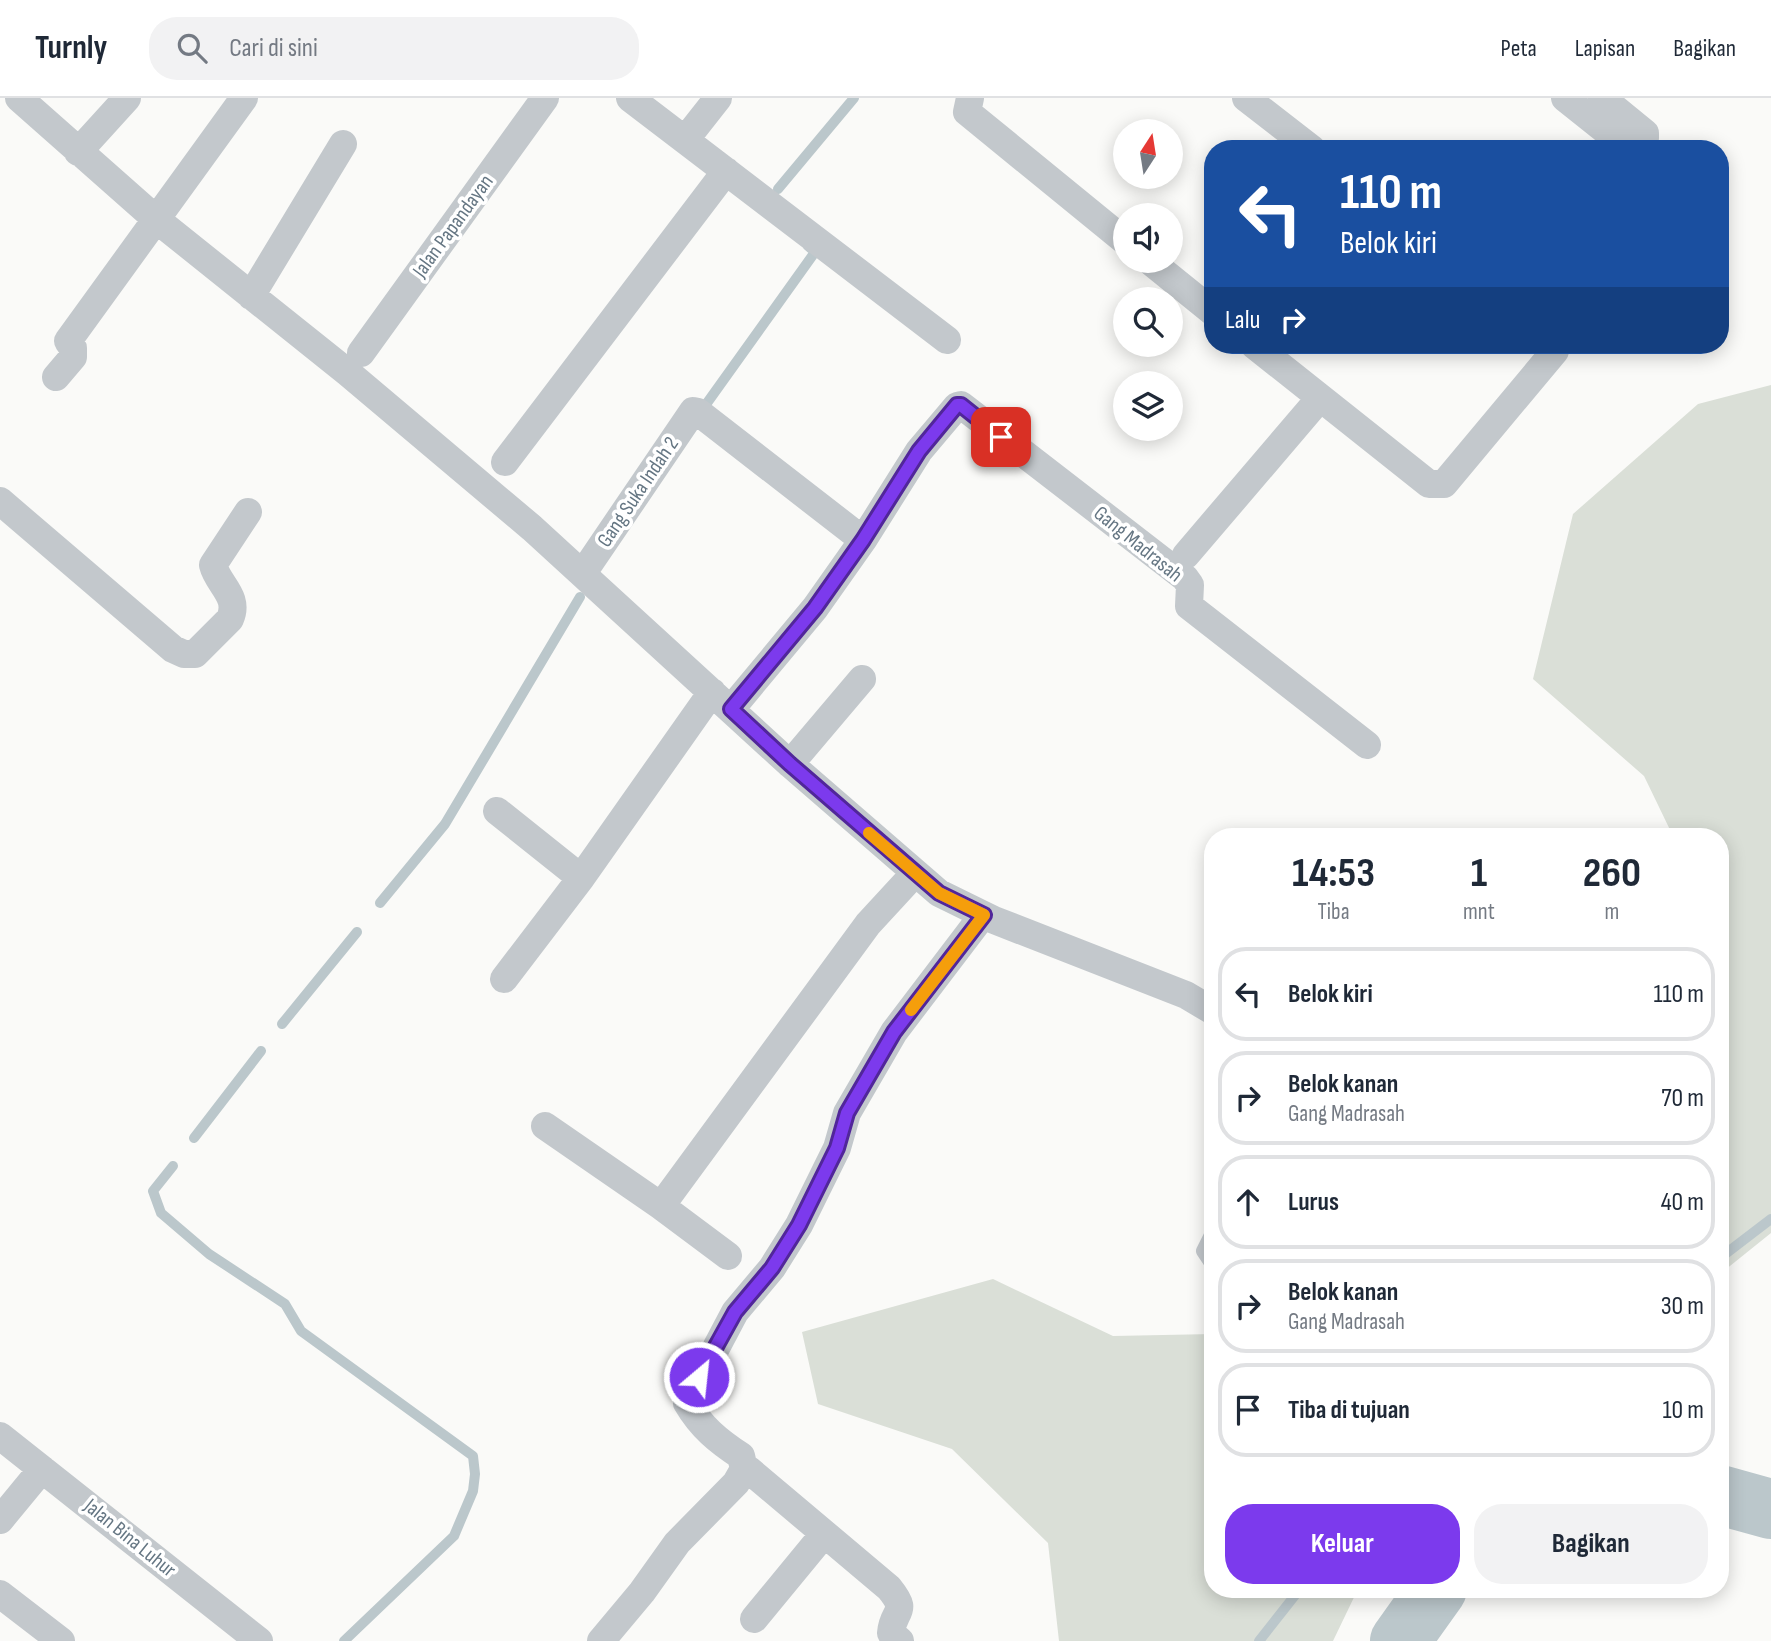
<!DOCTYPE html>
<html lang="id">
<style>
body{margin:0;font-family:"Sofia Sans Condensed",sans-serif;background:#f2f2f3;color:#1f2937;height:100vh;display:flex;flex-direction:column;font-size:26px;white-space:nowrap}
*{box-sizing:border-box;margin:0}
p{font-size:23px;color:#747a83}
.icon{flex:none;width:38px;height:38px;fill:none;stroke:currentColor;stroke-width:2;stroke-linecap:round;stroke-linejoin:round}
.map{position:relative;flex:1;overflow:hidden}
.details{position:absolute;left:1204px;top:730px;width:525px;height:770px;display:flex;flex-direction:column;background:#fff;border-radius:28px;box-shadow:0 4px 18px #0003}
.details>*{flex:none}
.banner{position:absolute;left:1204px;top:42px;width:525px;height:214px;border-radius:28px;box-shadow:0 4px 18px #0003;background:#1a4fa0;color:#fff;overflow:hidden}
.needle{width:46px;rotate:12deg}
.fabs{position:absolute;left:1113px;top:21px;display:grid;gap:14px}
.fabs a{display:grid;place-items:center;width:70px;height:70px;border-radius:50%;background:#fff;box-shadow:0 4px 18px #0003;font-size:35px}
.pin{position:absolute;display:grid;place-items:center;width:60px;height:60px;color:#fff;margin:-30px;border-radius:14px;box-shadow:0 4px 10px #0006}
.me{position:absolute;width:77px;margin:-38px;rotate:28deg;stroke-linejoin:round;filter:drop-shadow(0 0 5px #0008)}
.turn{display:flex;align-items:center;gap:24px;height:147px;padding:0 21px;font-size:32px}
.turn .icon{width:91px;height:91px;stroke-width:2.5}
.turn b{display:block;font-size:49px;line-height:60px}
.then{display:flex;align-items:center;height:66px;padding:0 21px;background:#0003;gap:14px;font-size:26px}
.eta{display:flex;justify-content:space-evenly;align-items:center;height:119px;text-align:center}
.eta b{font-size:42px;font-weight:700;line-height:49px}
.cta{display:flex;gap:14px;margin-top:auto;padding:14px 21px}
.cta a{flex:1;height:80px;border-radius:28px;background:#7c3aed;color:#fff;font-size:28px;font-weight:700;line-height:80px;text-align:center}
.cta a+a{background:#f2f2f3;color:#1f2937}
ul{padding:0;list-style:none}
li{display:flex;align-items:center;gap:21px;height:94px;margin:0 14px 10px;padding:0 7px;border:4px solid #e0e1e3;border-radius:28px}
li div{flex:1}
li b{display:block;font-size:26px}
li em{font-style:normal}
header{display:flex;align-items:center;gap:42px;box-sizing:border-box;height:98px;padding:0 35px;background:#fff;border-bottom:2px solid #e0e1e3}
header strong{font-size:33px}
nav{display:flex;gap:38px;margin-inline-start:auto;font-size:24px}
.search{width:490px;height:63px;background:#f2f2f3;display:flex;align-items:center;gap:18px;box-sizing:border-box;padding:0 24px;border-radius:28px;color:#747a83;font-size:26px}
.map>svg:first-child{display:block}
.green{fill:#dadfd7}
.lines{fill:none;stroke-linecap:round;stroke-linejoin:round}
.stream{stroke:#bbc7cb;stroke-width:10}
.river{stroke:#bbc7cb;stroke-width:60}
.lane{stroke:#c3c8cc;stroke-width:14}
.street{stroke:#c3c8cc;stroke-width:28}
.route-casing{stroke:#51269a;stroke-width:18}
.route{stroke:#7c3aed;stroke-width:12}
.slow{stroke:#f59e0b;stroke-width:12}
.labels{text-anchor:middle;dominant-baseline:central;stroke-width:7;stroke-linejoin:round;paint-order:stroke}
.street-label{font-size:21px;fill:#657683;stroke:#fff}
</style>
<header>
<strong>Turnly</strong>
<div class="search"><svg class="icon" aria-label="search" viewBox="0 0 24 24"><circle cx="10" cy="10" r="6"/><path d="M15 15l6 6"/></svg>Cari di sini</div>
<nav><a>Peta</a><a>Lapisan</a><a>Bagikan</a></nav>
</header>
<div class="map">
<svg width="1771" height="1543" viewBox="0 0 1771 1543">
<rect width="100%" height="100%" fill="#fafaf8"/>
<path class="green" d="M1771,287V1135L1720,1176V738H1673L1644,678L1533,581L1573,416L1698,306Z
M993,1181L1113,1238L1213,1236V1491H1358L1333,1543H1059L1048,1445L952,1351L818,1306L802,1234Z"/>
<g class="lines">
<path class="stream" d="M778,91L854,0
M707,305L815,154L808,148
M380,805L445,726L580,499
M282,926L357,834
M194,1040L261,953
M173,1068L153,1093L161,1115L209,1156L285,1206L301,1233L473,1358L475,1376L473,1393L454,1438L344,1543
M1720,1160L1771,1121
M1259,1543L1300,1491"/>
<path class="river" d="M1720,1397L1771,1411
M1400,1543L1437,1491"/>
<path class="lane" d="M1213,1133L1203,1153L1213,1168"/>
<path class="street" d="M19,0L157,122L347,274L532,430L790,666L939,795L994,822L1186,897L1213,913
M630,0L947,242
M970,0L967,14L1125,143
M1246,0L1312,51
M1565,0L1629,51
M1602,0L1645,35V40L1634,51
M685,42L718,0
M78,54L127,0
M1150,163L1213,214
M251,198L343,46
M1254,247L1429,386H1444L1555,253L1556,247
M361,255L545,0
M56,279L73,259V250L68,243L244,0
M505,364L726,73
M0,403L173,551L184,556H195L230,521C240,498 218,487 213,467L248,414
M1186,457L1320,300
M583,475L693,313L698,314L863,442
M731,611L815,510L863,442L919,353L957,308L961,307L1185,480L1190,487L1189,508L1367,647
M790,666L862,581
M497,713L581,780
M504,881L581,780L712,594
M545,1028L661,1108
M728,1158L661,1108L868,826L915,775
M0,1338L259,1543
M744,1371L749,1372L889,1490C910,1516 893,1510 891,1535L900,1543
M0,1422L42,1371
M0,1496L61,1543
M754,1521L824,1436
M601,1543L642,1494L677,1445L736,1385L744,1371L741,1358C718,1343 701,1329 687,1305L735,1214L772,1170L799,1127L837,1050L847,1015L894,934L983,817"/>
</g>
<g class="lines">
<g class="route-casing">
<path id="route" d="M699,1279L735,1214L772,1170L799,1127L837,1050L847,1015L894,934L984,817L939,795L790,666L731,611L815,510L863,442L919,353L957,307H961L1001,339"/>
</g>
<use href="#route" class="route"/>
<path class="slow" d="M869,735L939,795L984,817L911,912"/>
</g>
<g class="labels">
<g class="street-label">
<text transform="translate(453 128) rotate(-54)">Jalan Papandayan</text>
<text transform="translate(638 394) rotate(-56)">Gang Suka Indah 2</text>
<text transform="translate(1138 446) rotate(39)">Gang Madrasah</text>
<text transform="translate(130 1440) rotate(39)">Jalan Bina Luhur</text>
</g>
</g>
</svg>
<div class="fabs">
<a><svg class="needle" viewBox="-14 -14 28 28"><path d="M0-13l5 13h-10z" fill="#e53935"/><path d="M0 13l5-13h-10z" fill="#747a83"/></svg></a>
<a><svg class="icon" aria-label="sound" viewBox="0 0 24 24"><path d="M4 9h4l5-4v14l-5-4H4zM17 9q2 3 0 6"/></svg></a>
<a><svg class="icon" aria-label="search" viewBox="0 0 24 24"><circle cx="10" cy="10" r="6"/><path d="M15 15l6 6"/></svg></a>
<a><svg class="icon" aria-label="layers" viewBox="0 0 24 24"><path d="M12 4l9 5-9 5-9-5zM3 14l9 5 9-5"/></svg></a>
</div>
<div class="pin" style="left:1001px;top:339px;background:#d93025"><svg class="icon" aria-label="arrive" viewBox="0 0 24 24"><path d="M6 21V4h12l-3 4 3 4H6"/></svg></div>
<svg class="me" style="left:699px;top:1279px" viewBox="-20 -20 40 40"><circle r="17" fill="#7c3aed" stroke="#fff" stroke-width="3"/><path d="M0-11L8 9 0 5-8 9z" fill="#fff"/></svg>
<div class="banner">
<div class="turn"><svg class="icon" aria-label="left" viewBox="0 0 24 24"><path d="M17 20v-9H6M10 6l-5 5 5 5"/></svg><div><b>110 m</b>Belok kiri</div></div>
<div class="then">Lalu<svg class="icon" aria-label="right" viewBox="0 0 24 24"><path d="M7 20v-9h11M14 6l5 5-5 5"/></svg></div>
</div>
<section class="details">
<div class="eta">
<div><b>14:53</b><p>Tiba</p></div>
<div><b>1</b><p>mnt</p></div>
<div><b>260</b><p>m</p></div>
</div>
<ul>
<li><svg class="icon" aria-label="left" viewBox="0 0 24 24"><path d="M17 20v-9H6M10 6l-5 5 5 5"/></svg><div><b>Belok kiri</b></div><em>110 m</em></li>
<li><svg class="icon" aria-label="right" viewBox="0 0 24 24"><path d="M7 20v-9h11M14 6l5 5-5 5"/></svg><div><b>Belok kanan</b><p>Gang Madrasah</p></div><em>70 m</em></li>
<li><svg class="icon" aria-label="ahead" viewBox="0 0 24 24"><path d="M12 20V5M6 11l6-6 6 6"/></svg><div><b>Lurus</b></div><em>40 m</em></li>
<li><svg class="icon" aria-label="right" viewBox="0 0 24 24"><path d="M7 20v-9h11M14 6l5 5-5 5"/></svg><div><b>Belok kanan</b><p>Gang Madrasah</p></div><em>30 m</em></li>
<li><svg class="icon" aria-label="arrive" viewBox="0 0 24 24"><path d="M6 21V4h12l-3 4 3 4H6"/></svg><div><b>Tiba di tujuan</b></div><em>10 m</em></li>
</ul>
<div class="cta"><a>Keluar</a><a>Bagikan</a></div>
</section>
</div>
